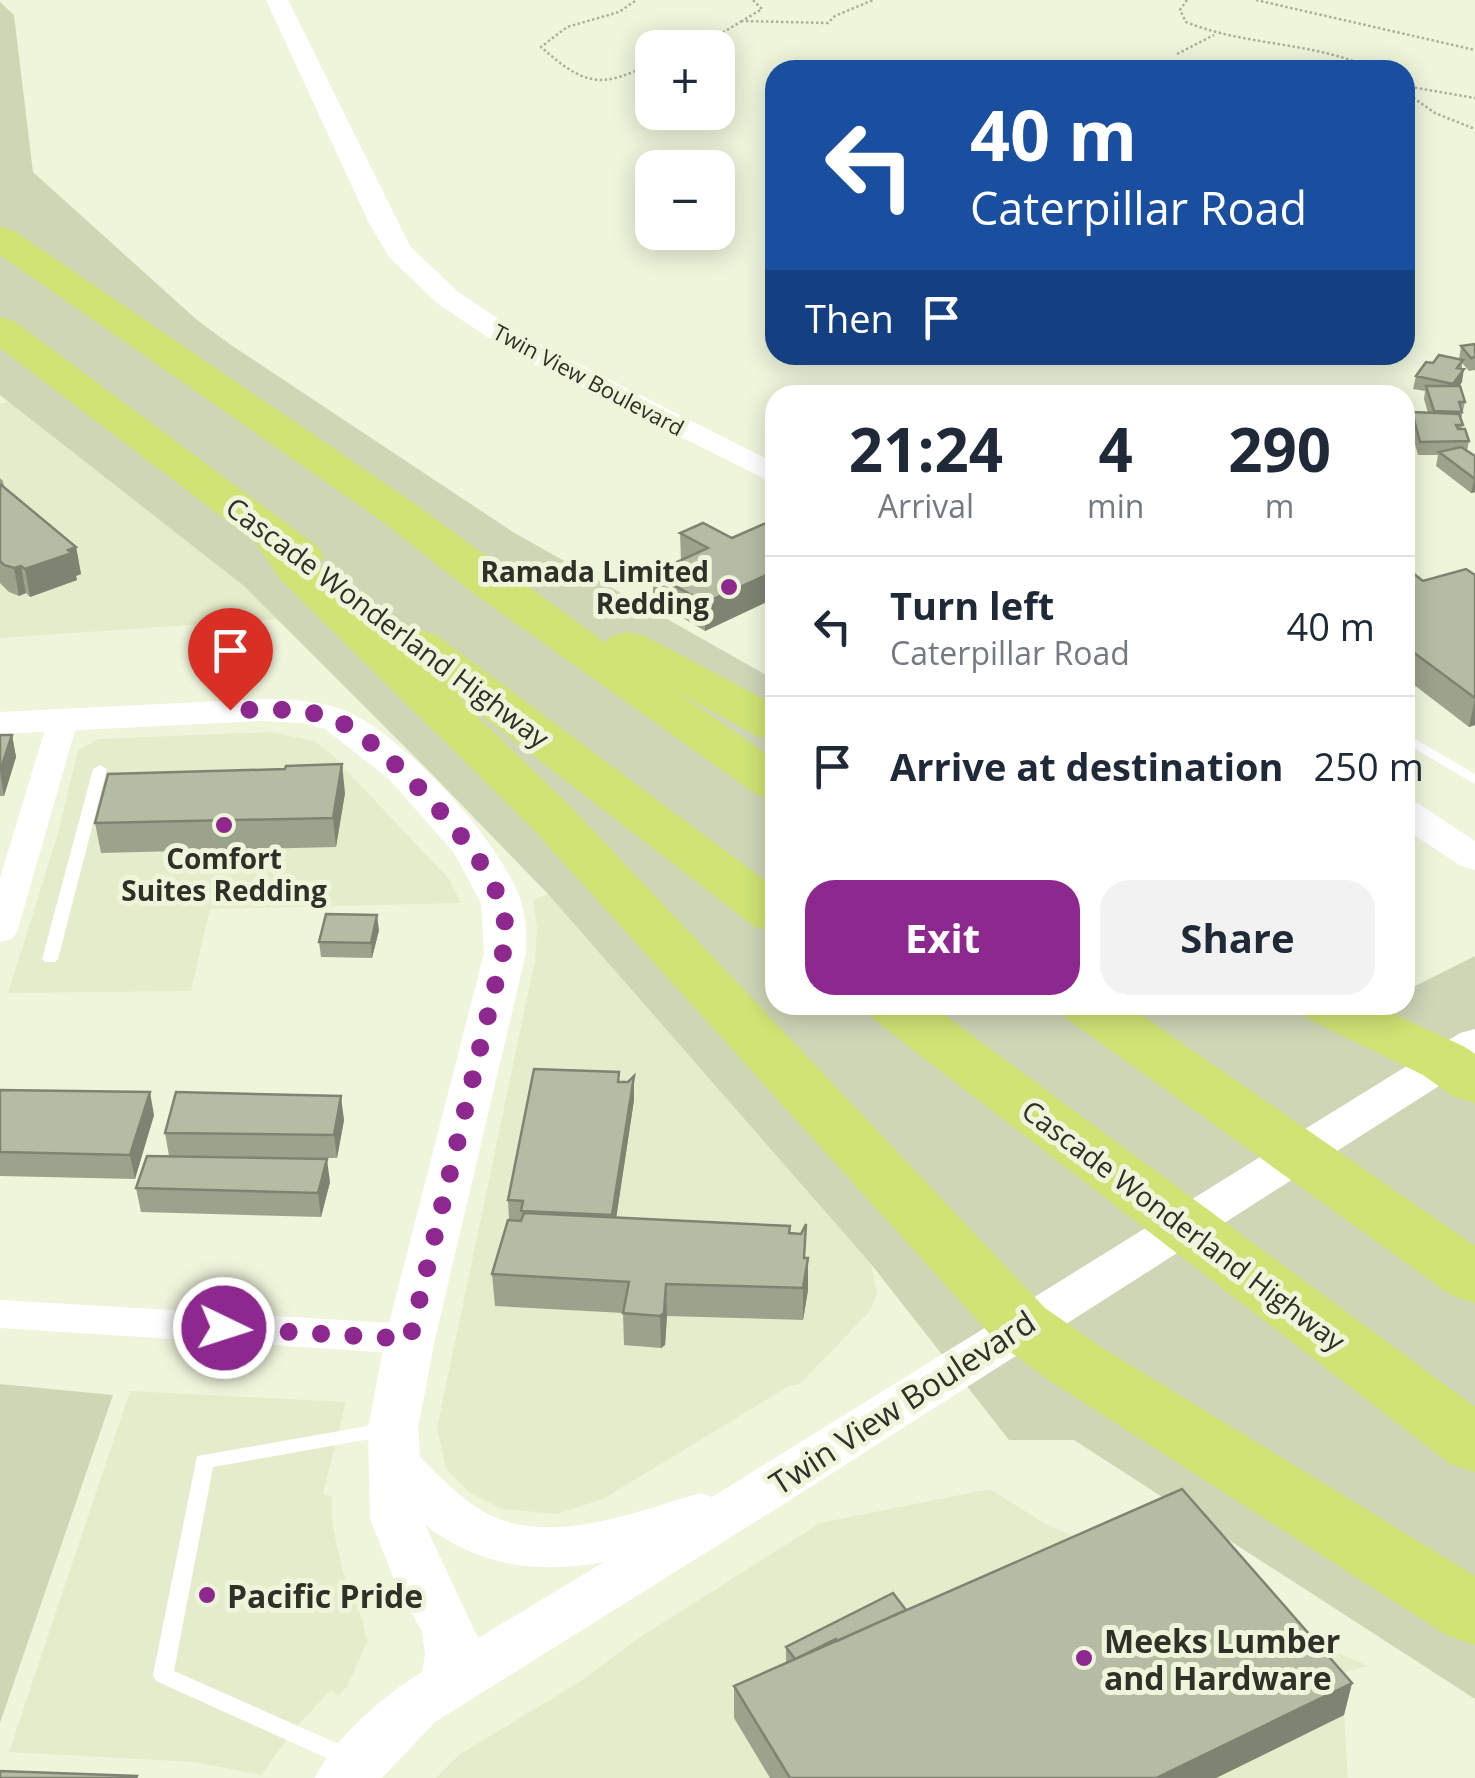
<!DOCTYPE html>
<meta charset="utf-8">
<style>
body{margin:0;font-family:"Open Sans",sans-serif;background:#f2f2f3;color:#1f2937;height:100vh;display:flex;flex-direction:column;font-size:38px;white-space:nowrap}
*{box-sizing:border-box;margin:0}
p{font-size:32px;color:#747a83}
.icon{flex:none;width:55px;height:55px;fill:none;stroke:currentColor;stroke-width:2;stroke-linecap:round;stroke-linejoin:round}
.map{position:relative;flex:1;overflow:hidden}
.side{position:absolute;left:765px;top:385px;width:650px;height:630px;display:flex;flex-direction:column;background:#fff;border-radius:30px;box-shadow:0 5px 25px #0003}
.side>*{flex:none}
.top-card{position:absolute;left:765px;top:60px;width:650px;height:305px;border-radius:30px;box-shadow:0 5px 25px #0003;background:#1a4fa0;color:#fff;overflow:hidden}
.controls{position:absolute;left:635px;top:30px;display:grid;gap:20px}
.controls a{display:grid;place-items:center;width:100px;height:100px;border-radius:20px;background:#fff;box-shadow:0 5px 25px #0003;font-size:50px}
.pin{position:absolute;display:grid;place-items:center;width:85px;height:85px;color:#fff;margin:-102px -42px;border-radius:50% 50% 50% 0;rotate:-45deg;box-shadow:0 0 10px #0007}
.pin .icon{rotate:45deg}
.me{position:absolute;width:110px;margin:-55px;rotate:94deg;stroke-linejoin:round;filter:drop-shadow(0 0 8px #0008)}
.turn{display:flex;align-items:center;gap:35px;height:210px;padding:0 40px;font-size:45px}
.turn .icon{width:130px;height:130px;stroke-width:2.5}
.turn b{display:block;font-size:70px;line-height:85px}
.then{display:flex;align-items:center;height:95px;padding:0 40px;background:#0003;gap:20px;font-size:38px}
.eta{display:flex;justify-content:space-evenly;align-items:center;height:170px;text-align:center}
.eta b{font-size:60px;font-weight:700;line-height:70px}
.action{display:flex;gap:20px;margin-top:auto;padding:20px 40px}
.action a{flex:1;height:115px;border-radius:30px;background:#8d288f;color:#fff;font-size:40px;font-weight:700;line-height:115px;text-align:center}
.action a+a{background:#f2f2f3;color:#1f2937}
ul{padding:0;list-style:none}
li{display:flex;align-items:center;gap:30px;height:140px;padding:0 40px;border-top:2px solid #e0e1e3}
li div{flex:1}
li b{display:block;font-size:38px}
li em{font-style:normal}
.map>svg:first-child{display:block}
.built{fill:#e5eccb}
.green{fill:#cfd6b6}
.lines{fill:none;stroke-linecap:round;stroke-linejoin:round}
.path{stroke:#abb09c;stroke-width:2.5;stroke-dasharray:2.5 2.5;stroke-linecap:butt}
.service{fill:#fff;fill-rule:evenodd}
.minor{fill:#fff;fill-rule:evenodd}
.tertiary{fill:#fff;fill-rule:evenodd}
.motorway{fill:#d0e374;fill-rule:evenodd}
.wall{fill:#9da28c}
.shaded-wall{fill:#7f8472}
.building{fill:#b6bca3;stroke:#7f8472;stroke-width:2.5}
.route{stroke:#8d288f;stroke-width:18;stroke-dasharray:0 32.4}
.poi-dot{fill:#8d288f;stroke:#eff5db;stroke-width:4}
.labels{text-anchor:middle;dominant-baseline:central;stroke-width:10;stroke-linejoin:round;paint-order:stroke}
.far-street-label{font-size:22px;fill:#2f3128;stroke:#eff5db}
.poi-label{font-size:28px;font-weight:bold;fill:#2f3128;stroke:#eff5db;text-anchor:end}
.street-label{font-size:28px;fill:#2f3128;stroke:#eff5db}
.near-street-label{font-size:32px;fill:#2f3128;stroke:#eff5db}
.near-poi-label{font-size:32px;font-weight:bold;fill:#2f3128;stroke:#eff5db;text-anchor:start}
</style>
<div class="map">
<svg width="1475" height="1778" viewBox="0 0 1475 1778">
<rect width="100%" height="100%" fill="#eff5db"/>
<path class="built" d="M11,401L244,586L279,619L0,638V404Z
M270,732L314,741L330,753L449,879L461,903L210,909L191,991L8,993L57,837L78,750L99,739Z
M548,894L871,1264L877,1293L870,1311L800,1384L789,1386L603,1499L557,1514L502,1509L470,1493L446,1469L437,1428L535,960L537,928L533,900Z
M130,1391L346,1402L323,1494L332,1497V1523L343,1572L362,1618L367,1642L347,1687L338,1695L331,1690L297,1726L261,1775L194,1762L9,1752Z
M990,1489L1044,1523L1368,1666L1318,1680L1344,1715L1348,1778H436L460,1754L578,1683L636,1640L820,1523Z"/>
<path class="green" d="M0,2L14,15L33,172L197,320L231,345L513,532L775,680V1005H1405V984L1415,986L1475,956V1699L1074,1440H1009L871,1264L548,894L427,769L244,586L0,395Z
M0,1384L113,1395L0,1723Z"/>
<g class="lines">
<path class="path" d="M753,0L762,9L742,21L828,23L835,16L873,0
M1187,0L1180,10L1186,22C1248,47 1315,41 1375,70
M1256,0L1475,50
M635,1L619,12L567,27L541,47C585,86 601,89 652,63
M697,48L742,21
M1177,54L1214,35
M1405,86L1475,98
M1405,92L1435,113L1475,129"/>
<path class="service" d="M1405,733L1475,774V784L1405,743Z
M100,765L107,769L58,959L55,962H45L42,959L93,769Z
M385,1423L392,1425L395,1430L392,1435L213,1467L174,1671L359,1753L362,1760L359,1767L351,1769L156,1681L153,1675L197,1456Z"/>
<path class="minor" d="M63,711L74,714L78,720L17,932L12,939L0,942V878L48,720L52,714Z
M0,1300L410,1324L424,1329L430,1339L424,1349L410,1354L0,1328Z"/>
<path class="tertiary" d="M266,0H288L410,246L457,291L525,337L775,463V484L505,349L437,303L389,257L368,221Z
M263,699C293,699 326,701 353,714C410,744 493,834 518,893C526,912 527,932 526,953L435,1339L418,1428L420,1457C440,1477 461,1499 486,1513C550,1547 635,1512 700,1493L712,1497L1460,1033L1475,1029V1063L787,1502L435,1722L382,1778H315C333,1739 385,1694 422,1672L425,1655L422,1631L398,1589L370,1519L368,1428L385,1339L484,953L481,903L454,853L389,779L325,729L302,723L263,721L0,734V712ZM425,1525C480,1567 538,1574 604,1562L478,1638Z
M1405,800L1419,804L1475,841V870L1461,866L1405,829Z"/>
<path class="motorway" d="M0,227L13,230L411,501L606,643L611,636L628,632L645,636L775,705V740L757,736L677,692L775,760V800L757,795L473,593L379,519L0,255Z
M0,317L14,321L317,546L324,556L318,565L397,640L401,634L418,630L435,634L775,888V932L755,927L455,695L570,806L1045,1308L1101,1347L1475,1576V1645L1448,1636L1053,1383L997,1342L532,828L281,580L256,543L0,348Z
M864,1005H931L1475,1407V1472L1450,1464L872,1018Z
M1058,1005H1127L1475,1246V1303L1452,1296L1066,1018Z
M1298,1005H1375L1465,1047L1475,1054V1103L1454,1097L1423,1075L1306,1018Z"/>
</g>
<path class="wall" d="M1475,344V370L1469,371L1462,363V382L1459,386L1465,402L1461,419L1462,429L1469,441L1467,451L1475,456V492L1471,493L1436,466L1438,455H1418L1410,426L1412,412L1428,413L1424,399L1425,391L1413,389L1416,376L1433,363L1459,359L1461,346Z
M0,478L3,481L4,487L76,547L81,574L76,576L77,580L30,597L26,593L19,596L9,592L0,583Z
M775,519V598L705,631L653,600V573L681,560L680,533L732,538Z
M1405,567L1423,581L1475,575V725L1469,727L1405,678Z
M775,620V653L770,650V622Z
M0,735H12L16,757L4,796H0Z
M345,793L336,847L101,853L95,823Z
M379,930L372,958L321,957L319,942Z
M619,1082L634,1100L616,1218L790,1233L805,1258H808V1290L803,1320L667,1316L665,1345L661,1348L624,1345L623,1313L495,1306L492,1274L509,1220L508,1200Z
M0,1090L154,1115L135,1179L0,1176Z
M344,1120L337,1158H257L330,1182L321,1217L141,1212L136,1188L169,1156L165,1133Z
M907,1610L1352,1683L1344,1715L1216,1778H770L734,1718V1686L786,1663V1647Z"/>
<path class="shaded-wall" d="M1464,369L1462,382L1451,397L1453,384Z
M1475,479V492L1471,493L1474,480Z
M76,547L81,574L76,576L77,580L30,597L25,569Z
M21,566L26,593L19,596L14,568Z
M775,571V598L705,631V603Z
M1475,698V725L1469,727Z
M12,735L16,757L4,796L0,771Z
M342,764L345,793L336,847L333,818Z
M377,915L379,930L372,958L371,943Z
M634,1076V1100L613,1239L612,1215Z
M150,1092L154,1115L135,1179L130,1155Z
M341,1096L344,1120L337,1158L334,1135Z
M327,1159L330,1182L321,1217L318,1193Z
M808,1258V1290L803,1320V1288Z
M666,1284L667,1316L665,1345L661,1348L660,1316Z
M1352,1683L1344,1715L1216,1778H1156Z"/>
<path class="building" d="M1475,344V357L1471,358L1461,346Z
M1439,355L1463,360L1457,368L1464,369L1453,384L1416,376L1426,362L1433,363Z
M1426,386H1460L1465,402H1459L1462,412L1434,411Z
M1412,412L1459,414L1463,425H1456L1458,429H1465L1469,441L1420,442Z
M1461,447L1475,456V479L1439,452Z
M0,484L76,547L68,550L72,553L25,569L21,566L14,568L4,565L0,561Z
M775,519V571L705,603L653,573L708,548L680,533L703,523L732,538Z
M1405,567L1423,581L1466,569L1475,575V698L1405,646Z
M0,735H12L0,771Z
M342,764L333,818L95,823L108,774L285,769L286,766Z
M326,914L377,915L371,943L319,942Z
M534,1069L619,1072L618,1082H628L634,1076L612,1215L521,1211L523,1201L508,1200Z
M0,1090L150,1092L130,1155L0,1152Z
M176,1092L341,1096L334,1135L165,1133Z
M147,1156L327,1159L318,1193L136,1188Z
M524,1213L790,1226L789,1233L801,1234L806,1224L804,1258H808L803,1288L666,1284L664,1313L660,1316L623,1313L629,1282L492,1274L508,1220L521,1221Z
M1182,1489L1352,1683L1156,1778H790L734,1686Z
M893,1593L906,1610L837,1641L836,1639L795,1659L786,1647Z
M0,1771L137,1776L136,1778H0Z"/>
<g class="lines">
<path class="route" d="M224,1328L410,1339L507,936C504,911 498,891 485,870C462,830 380,740 338,721C305,706 266,710 230,710"/>
</g>
<g class="poi-dot">
<circle cx="729" cy="587" r="10"/>
<circle cx="224" cy="825" r="10"/>
<circle cx="207" cy="1595" r="10"/>
<circle cx="1084" cy="1658" r="10"/>
</g>
<g class="labels">
<g class="far-street-label">
<text transform="translate(589 379) rotate(28)">Twin View Boulevard</text>
</g>
<g class="poi-label">
<text x="709" y="571">Ramada Limited<tspan x="709" dy="32">Redding</tspan></text>
<text x="224" y="858" text-anchor="middle">Comfort<tspan x="224" dy="32">Suites Redding</tspan></text>
</g>
<g class="street-label">
<text transform="translate(388 622) rotate(37)">Cascade Wonderland Highway</text>
<text transform="translate(1184 1225) rotate(37)">Cascade Wonderland Highway</text>
</g>
<g class="near-street-label">
<text transform="translate(902 1402) rotate(-33)">Twin View Boulevard</text>
</g>
<g class="near-poi-label">
<text x="227" y="1595">Pacific Pride</text>
<text x="1104" y="1640">Meeks Lumber<tspan x="1104" dy="37">and Hardware</tspan></text>
</g>
</g>
</svg>
<div class="controls">
<a>+</a>
<a>−</a>
</div>
<div class="pin" style="left:230px;top:710px;background:#d93025"><svg class="icon" aria-label="arrive" viewBox="0 0 24 24"><path d="M6 21V4h12l-3 4 3 4H6"/></svg></div>
<svg class="me" style="left:224px;top:1328px" viewBox="-20 -20 40 40"><circle r="17" fill="#8d288f" stroke="#fff" stroke-width="3"/><path d="M0-11L8 9 0 5-8 9z" fill="#fff"/></svg>
<div class="top-card">
<div class="turn"><svg class="icon" aria-label="left" viewBox="0 0 24 24"><path d="M17 20v-9H6M10 6l-5 5 5 5"/></svg><div><b>40 m</b>Caterpillar Road</div></div>
<div class="then">Then<svg class="icon" aria-label="arrive" viewBox="0 0 24 24"><path d="M6 21V4h12l-3 4 3 4H6"/></svg></div>
</div>
<section class="side">
<div class="eta">
<div><b>21:24</b><p>Arrival</p></div>
<div><b>4</b><p>min</p></div>
<div><b>290</b><p>m</p></div>
</div>
<ul>
<li><svg class="icon" aria-label="left" viewBox="0 0 24 24"><path d="M17 20v-9H6M10 6l-5 5 5 5"/></svg><div><b>Turn left</b><p>Caterpillar Road</p></div><em>40 m</em></li>
<li><svg class="icon" aria-label="arrive" viewBox="0 0 24 24"><path d="M6 21V4h12l-3 4 3 4H6"/></svg><div><b>Arrive at destination</b></div><em>250 m</em></li>
</ul>
<div class="action"><a>Exit</a><a>Share</a></div>
</section>
</div>
